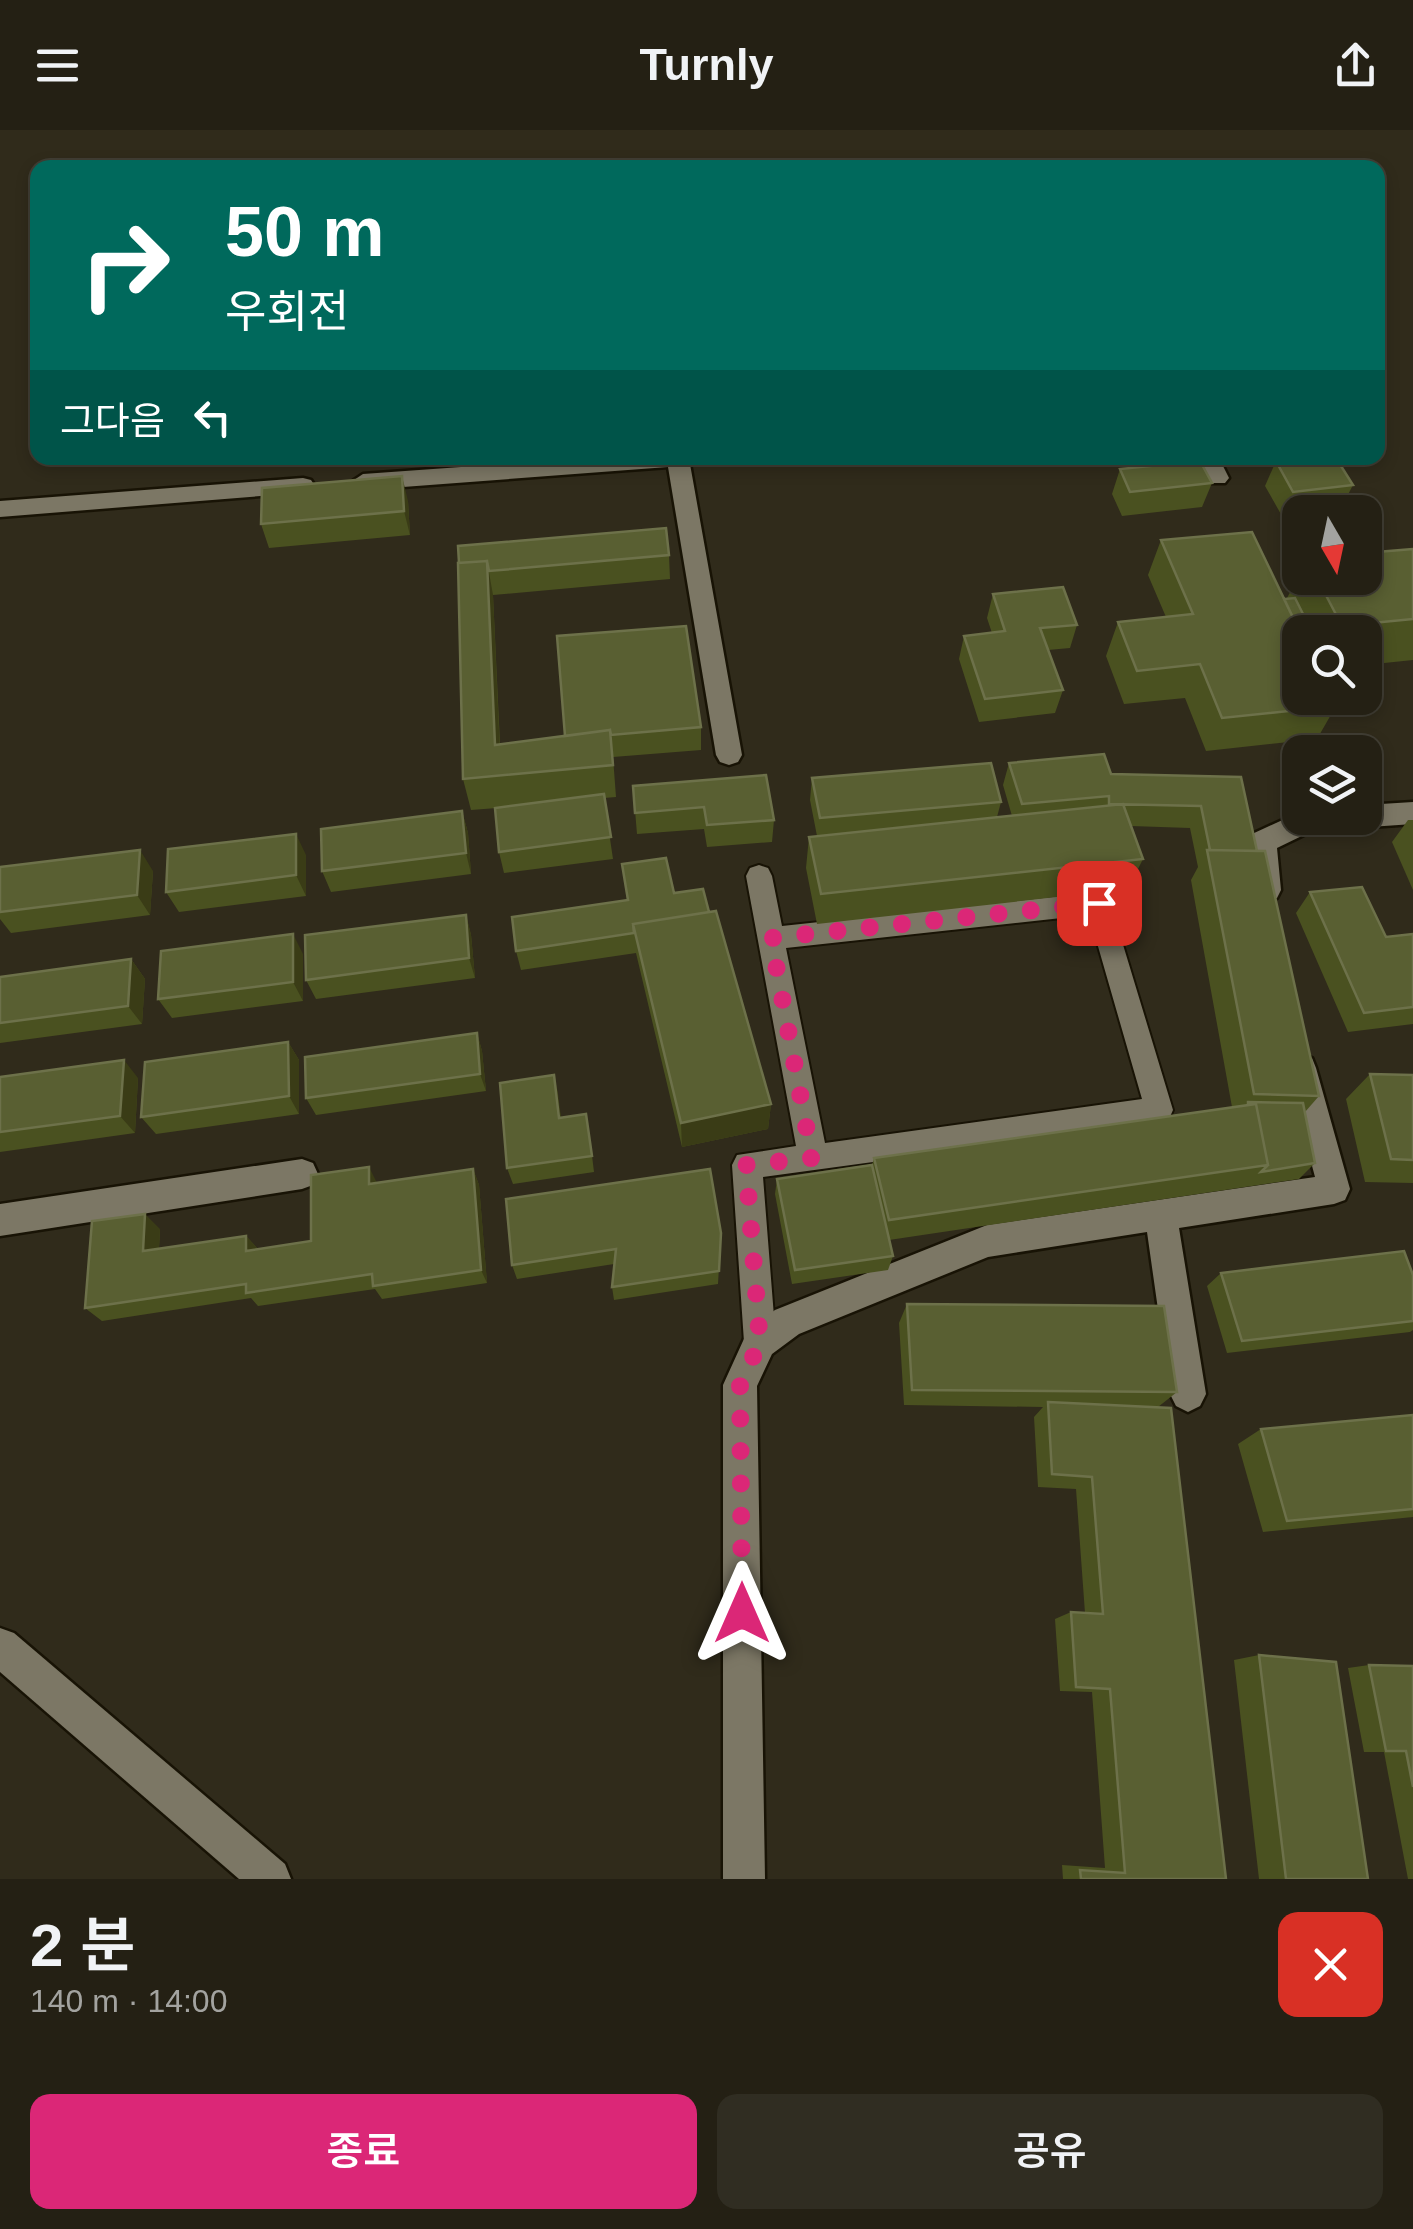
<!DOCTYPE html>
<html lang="ko">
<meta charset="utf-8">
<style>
body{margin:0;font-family:Helvetica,"Noto Sans KR",sans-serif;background:#302d22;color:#f1f3f6;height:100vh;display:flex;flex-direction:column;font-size:38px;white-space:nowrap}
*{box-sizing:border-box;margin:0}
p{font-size:32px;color:#a3a3a0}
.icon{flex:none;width:55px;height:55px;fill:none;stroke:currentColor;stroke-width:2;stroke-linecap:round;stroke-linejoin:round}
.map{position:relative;height:1749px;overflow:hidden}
.drawer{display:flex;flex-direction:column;background:#242014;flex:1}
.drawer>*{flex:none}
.hud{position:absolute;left:30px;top:30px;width:1355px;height:305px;border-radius:20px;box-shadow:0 5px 15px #0003,0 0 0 2px #413e34;background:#00695c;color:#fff;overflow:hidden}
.needle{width:65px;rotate:171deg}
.controls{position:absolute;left:1282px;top:365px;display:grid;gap:20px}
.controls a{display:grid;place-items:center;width:100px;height:100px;border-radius:20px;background:#242014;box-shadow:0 5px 15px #0003,0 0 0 2px #413e34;font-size:50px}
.pin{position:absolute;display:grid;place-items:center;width:85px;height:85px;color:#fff;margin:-42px;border-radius:20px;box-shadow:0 5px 15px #0006}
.me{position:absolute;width:110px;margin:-55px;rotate:0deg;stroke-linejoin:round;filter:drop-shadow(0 0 8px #0008)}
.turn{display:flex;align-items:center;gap:35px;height:210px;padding:0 30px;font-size:45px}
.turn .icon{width:130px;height:130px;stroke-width:2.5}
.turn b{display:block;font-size:70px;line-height:85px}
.then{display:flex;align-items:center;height:95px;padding:0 30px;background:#0003;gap:20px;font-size:38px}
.round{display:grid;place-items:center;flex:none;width:105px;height:105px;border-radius:20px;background:#302d22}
.head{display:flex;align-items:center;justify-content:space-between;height:170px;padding:0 30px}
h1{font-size:60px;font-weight:600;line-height:75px}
.cta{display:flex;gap:20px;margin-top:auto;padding:20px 30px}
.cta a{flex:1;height:115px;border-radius:20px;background:#db2777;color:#fff;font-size:40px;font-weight:600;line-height:115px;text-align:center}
.cta a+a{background:#302d22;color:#f1f3f6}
header{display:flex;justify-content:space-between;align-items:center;height:130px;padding:0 30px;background:#242014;font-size:45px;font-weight:600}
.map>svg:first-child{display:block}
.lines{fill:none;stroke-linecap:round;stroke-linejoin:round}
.lane-casing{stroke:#181305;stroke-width:4}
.street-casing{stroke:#181305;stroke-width:5}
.secondary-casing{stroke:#181305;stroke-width:5}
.lane{fill:#7c7765;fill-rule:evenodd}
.street{fill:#7c7765;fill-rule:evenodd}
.secondary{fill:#7c7765;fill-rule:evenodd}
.wall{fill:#4a5120}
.shaded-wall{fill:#3a3c16}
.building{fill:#595f32;stroke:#6d714a;stroke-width:2.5}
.route{stroke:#db2777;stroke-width:18;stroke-dasharray:0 32.4}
</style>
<header><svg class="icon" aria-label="menu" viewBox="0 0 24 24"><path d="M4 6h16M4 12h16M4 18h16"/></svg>Turnly<svg class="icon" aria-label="share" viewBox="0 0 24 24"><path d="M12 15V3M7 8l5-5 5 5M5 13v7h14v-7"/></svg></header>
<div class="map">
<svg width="1413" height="1749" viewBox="0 0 1413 1749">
<rect width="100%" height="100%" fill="#302b1b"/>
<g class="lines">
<g class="lane-casing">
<path id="lane" d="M759,735L768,738L772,746L782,796L1099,762L1108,765L1173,980L1169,989L1159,993L763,1047L776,1212L771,1223L760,1228L749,1223L744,1212L732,1035L737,1025L796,1016L746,746L750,738ZM1089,785L1142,969L825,1013L786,818Z"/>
</g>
<g class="street-casing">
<path id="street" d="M589,328H695L690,334L742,625L738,632L729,635L720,632L716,625L668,337L363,360L351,352L363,344Z
M1197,328H1219L1229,348L1225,353H1209Z
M303,348L311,350L315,356L311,362L0,387V371Z
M1413,672V694L1312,701L1277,718L1281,760L1277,768L1267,772L1257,768L1248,712L1252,704L1300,682V688H1365V675Z
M1301,924L1312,928L1316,938L1350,1059L1345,1070L1334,1074L1179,1098L1206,1264L1200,1276L1188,1282L1176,1276L1170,1264L1147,1102L988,1127L799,1204L772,1224L757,1256L765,1749H723V1255L748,1200L775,1180L987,1095L1315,1047L1286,938L1290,928Z
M302,1029L313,1033L318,1044L313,1055L302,1059L0,1106V1074Z"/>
</g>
<g class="secondary-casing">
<path id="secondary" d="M0,1498L14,1503L285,1734L291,1749H239L0,1542Z"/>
</g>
<use href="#lane" class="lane"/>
<use href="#street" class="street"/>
<use href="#secondary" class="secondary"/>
</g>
<path class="wall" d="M1276,331L1353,355L1340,380L1300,382V384L1282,386L1265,356Z
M1120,339L1212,353L1202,377L1122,386L1112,364Z
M408,371L410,405L269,418L261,394Z
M1161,410L1284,469L1287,468L1300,443V448H1365L1413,419V530L1365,535V502H1300L1336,576L1317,609L1206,621L1185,568L1124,574L1106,526L1118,492L1166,487L1148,445Z
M669,425L670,449L493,465L500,614L701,597V620L613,627L616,667L604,668L613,729L504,743L499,722L497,678L471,680L463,649L459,433Z
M993,464L1077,495L1070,518L1048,520L1063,560L1055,583L979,592L959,529L964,506L992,503L987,488Z
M1009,633L1111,644L1241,647L1257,721L1319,966L1305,982L1315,1033L1299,1049L889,1110L893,1126L888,1140L792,1154L775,1064L777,1049L872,1035L874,1028L1232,977L1191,750L1198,737L1190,698L1131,696L1143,729L1128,759L817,794L806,738L809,707L817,706L810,670L812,648L1001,672L997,687L1012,686L1003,655Z
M633,656L774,690L772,712L707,717L704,699L637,704Z
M462,681L468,703L471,744L331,762L322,741Z
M1408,690H1413V760L1392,712Z
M306,725V766L179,782L166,762Z
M622,734L674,763L771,974L768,999L682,1017L636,823L521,840L516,821L627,770Z
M0,737L153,741L150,785L11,803L0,789Z
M1310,762L1386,807L1413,804V894L1348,902L1296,783Z
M466,785L471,805L475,848L316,869L306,850Z
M303,824V871L172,888L158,869Z
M131,829L145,849L142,894L0,913V847Z
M477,903L482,921L486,961L316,985L306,968Z
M288,912L299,930V984L156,1004L141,987Z
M1370,944L1413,945V1053L1365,1052L1346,969Z
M554,945L561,988L589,1001L594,1042L513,1054L507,1038Z
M0,947L138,948L135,1003L0,1022Z
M473,1039L479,1055L487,1153L382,1169L375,1159L258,1176L251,1168L102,1191L85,1178L160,1099L159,1119L246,1106L258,1119L311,1111L377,1053Z
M721,1103L718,1154L614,1170L612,1157L614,1134L517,1149L512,1135Z
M1221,1143L1413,1145V1200L1410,1202L1227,1223L1207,1156Z
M907,1174L1177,1262L1158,1277L1226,1749H1063L1062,1735L1105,1738L1092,1562L1060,1561L1055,1489L1071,1482L1085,1483L1076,1359L1038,1357L1034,1287L1043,1277L904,1275L899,1193Z
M1413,1285V1387L1263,1402L1238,1314L1261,1299Z
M1259,1525L1368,1749H1259L1234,1530Z
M1369,1535L1413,1536V1749H1408L1384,1622H1364L1348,1538Z"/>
<path class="shaded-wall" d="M402,346L408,371L410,405L404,381Z
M487,431L493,465L501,647L495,615Z
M462,681L468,703L471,744L466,723Z
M296,704L306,725V766L296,745Z
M140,720L153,741L150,785L137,765Z
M466,785L471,805L475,848L469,828Z
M293,804L303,824V871L293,852Z
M131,829L145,849L142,894L128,876Z
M477,903L482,921L486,961L480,944Z
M288,912L299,930V984L289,966Z
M124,930L138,948L135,1003L120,986Z
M554,945L558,963L563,1005L559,988Z
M771,974L768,999L682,1017L681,993Z
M369,1037L377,1053L369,1054Z
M473,1039L479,1055L487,1153L481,1140Z
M145,1084L160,1099L158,1135L143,1121Z
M246,1106L259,1120L246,1121Z"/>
<path class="building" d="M1309,328H1336L1353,355L1293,362L1276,331Z
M1200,331L1212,353L1130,362L1120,339Z
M402,346L404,381L261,394L262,358Z
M666,398L669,425L489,441L487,431L459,433L458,416Z
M1252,402L1300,502V568H1332L1336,576L1222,588L1200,534L1137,541L1118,492L1193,484L1161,410Z
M1413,419V489L1342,496L1317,448H1365V423Z
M487,431L495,615L610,600L613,635L463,649L458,433Z
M1063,457L1077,495L1040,498L1063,560L985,569L964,506L1005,501L993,464Z
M1295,468L1312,502H1300L1284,469Z
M686,496L701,597L611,605L610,600L565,606L557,506Z
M1104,624L1111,644L1241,647L1257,721L1210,720L1201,676L1109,674V666L1022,674L1009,633Z
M991,633L1001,672L820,688L812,648Z
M766,645L774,690L707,695L704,677L635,683L633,656Z
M604,664L611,707L499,722L495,678Z
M1123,674L1143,729L821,764L809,707Z
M462,681L466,723L322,741L321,699Z
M296,704V745L166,762L168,719Z
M140,720L137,765L0,782V737Z
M1207,720L1265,721L1319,966L1254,964Z
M666,728L674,763L703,759L709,782L633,794L634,803L516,821L512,787L628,770L622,734Z
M1362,757L1386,807L1413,804V877L1364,883L1310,762Z
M716,781L771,974L681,993L633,794Z
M466,785L469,828L306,850L305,805Z
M293,804V852L158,869L161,821Z
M131,829L128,876L0,893V847Z
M477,903L480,944L306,968L305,927Z
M288,912L289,966L141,987L145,932Z
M124,930L120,986L0,1002V947Z
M1370,944L1413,945V1030L1391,1029Z
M554,945L559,988L586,984L592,1026L507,1038L500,953Z
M1248,972L1303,973L1315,1033L1261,1042L1268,1035L1256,974L1248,975Z
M1256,974L1268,1035L889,1090L874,1028Z
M872,1035L893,1126L795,1140L777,1049Z
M369,1037V1054L473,1039L481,1140L373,1156L372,1144L246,1163V1154L85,1178L92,1091L145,1084L143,1121L246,1106V1121L311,1111V1045Z
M710,1039L721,1103L719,1141L612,1157L616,1119L512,1135L506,1069Z
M1404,1121L1413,1145V1191L1242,1211L1221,1143Z
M907,1174L1164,1176L1177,1262L912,1260Z
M1048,1272L1171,1278L1226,1749H1081L1080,1740L1125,1743L1110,1559L1076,1557L1071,1482L1103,1484L1092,1347L1052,1344Z
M1413,1285V1379L1287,1391L1261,1299Z
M1259,1525L1336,1532L1368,1749H1286Z
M1369,1535L1413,1536V1657L1406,1621H1386Z"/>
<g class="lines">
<path class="route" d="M742,1483L740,1255L760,1212L746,1035L812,1028L771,808L1099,773"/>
</g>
</svg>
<div class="controls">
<a><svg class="needle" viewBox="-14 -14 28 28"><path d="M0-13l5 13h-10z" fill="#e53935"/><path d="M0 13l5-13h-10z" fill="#a3a3a0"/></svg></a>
<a><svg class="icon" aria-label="search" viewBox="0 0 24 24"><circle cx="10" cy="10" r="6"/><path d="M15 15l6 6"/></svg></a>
<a><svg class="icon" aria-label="layers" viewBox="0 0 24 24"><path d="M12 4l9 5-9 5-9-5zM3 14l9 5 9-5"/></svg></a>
</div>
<div class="pin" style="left:1099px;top:773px;background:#d93025"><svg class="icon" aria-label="arrive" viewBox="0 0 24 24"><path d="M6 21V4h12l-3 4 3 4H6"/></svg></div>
<svg class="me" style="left:742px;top:1483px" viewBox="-20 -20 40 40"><path d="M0-17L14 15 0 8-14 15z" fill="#db2777" stroke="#fff" stroke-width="4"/></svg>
<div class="hud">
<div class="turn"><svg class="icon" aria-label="right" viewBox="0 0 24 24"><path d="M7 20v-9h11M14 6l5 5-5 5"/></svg><div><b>50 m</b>우회전</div></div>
<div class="then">그다음<svg class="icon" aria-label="left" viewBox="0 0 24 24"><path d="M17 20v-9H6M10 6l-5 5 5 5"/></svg></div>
</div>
</div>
<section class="drawer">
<div class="head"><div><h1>2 분</h1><p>140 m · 14:00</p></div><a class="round" style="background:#d93025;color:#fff"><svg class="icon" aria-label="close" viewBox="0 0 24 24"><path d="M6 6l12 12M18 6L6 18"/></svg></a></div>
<div class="cta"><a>종료</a><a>공유</a></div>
</section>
